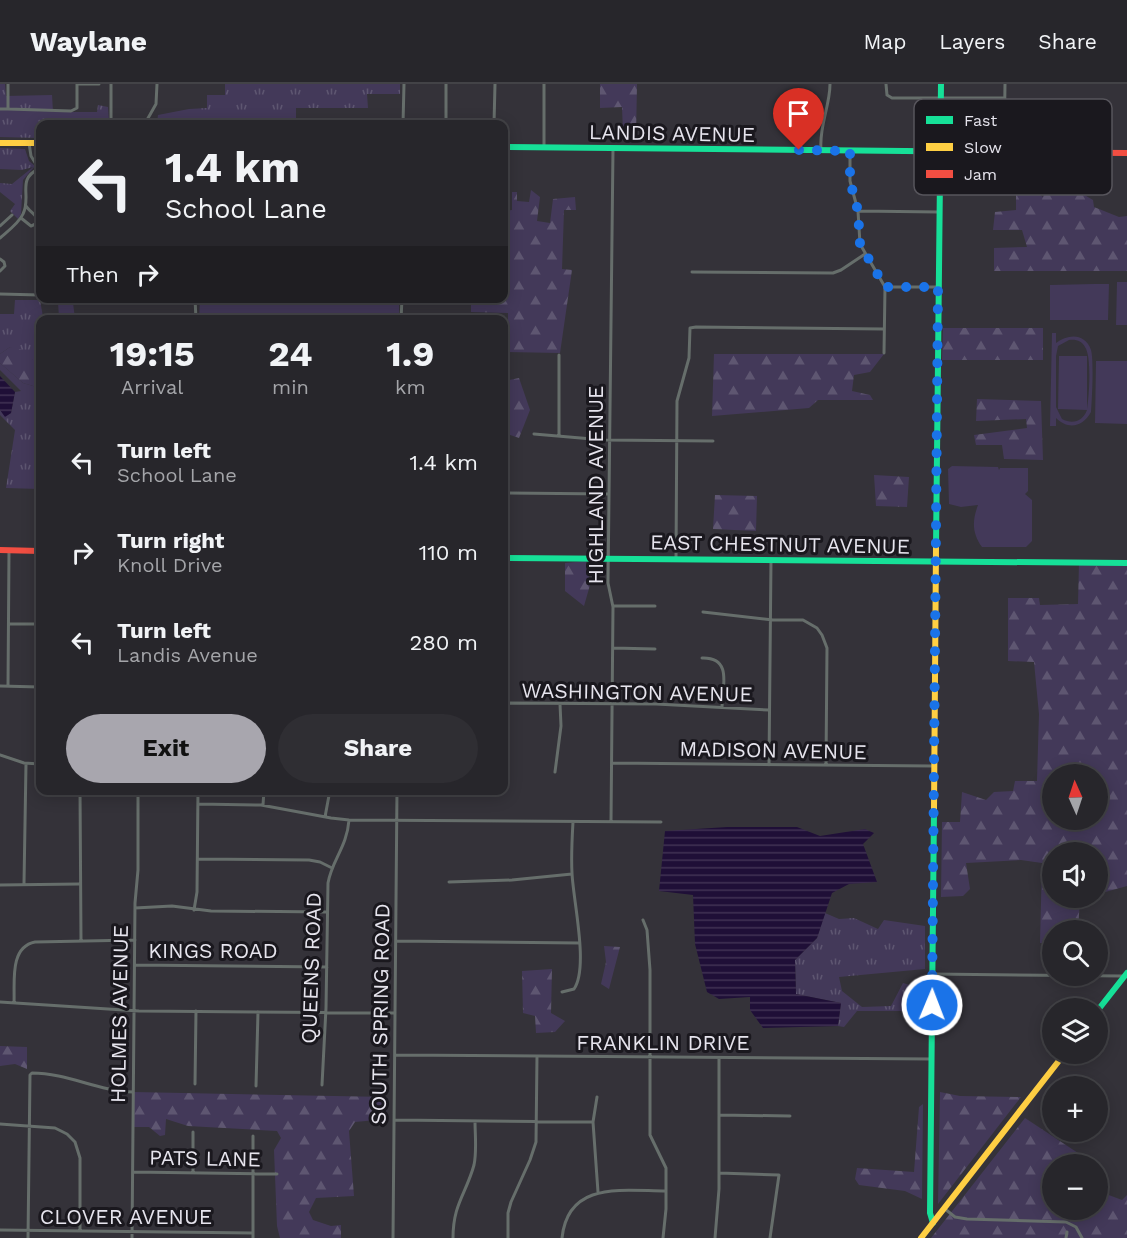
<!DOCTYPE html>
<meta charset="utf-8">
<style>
body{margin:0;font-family:"Work Sans",sans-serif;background:#2f2e33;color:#f1f3f6;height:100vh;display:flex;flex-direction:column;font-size:22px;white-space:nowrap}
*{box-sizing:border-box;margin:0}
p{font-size:20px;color:#a4a5a9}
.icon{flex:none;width:33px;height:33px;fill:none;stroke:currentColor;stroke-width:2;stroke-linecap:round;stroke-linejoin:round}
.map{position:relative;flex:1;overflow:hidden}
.side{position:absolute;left:36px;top:231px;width:472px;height:480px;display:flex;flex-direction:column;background:#27262b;border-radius:12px;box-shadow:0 3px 15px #0003,0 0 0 2px #434347}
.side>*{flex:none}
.top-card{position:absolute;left:36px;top:36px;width:472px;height:183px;border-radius:12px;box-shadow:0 3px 15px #0003,0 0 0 2px #434347;background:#27262b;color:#f1f3f6;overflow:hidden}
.needle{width:39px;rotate:357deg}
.fabs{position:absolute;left:1042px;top:680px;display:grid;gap:12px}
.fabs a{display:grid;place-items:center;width:66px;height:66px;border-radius:50%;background:#27262b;box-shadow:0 3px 15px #0003,0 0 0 2px #434347;font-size:30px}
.pin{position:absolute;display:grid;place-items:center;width:51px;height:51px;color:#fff;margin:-62px -26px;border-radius:50% 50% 50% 0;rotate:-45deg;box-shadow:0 0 6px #0007}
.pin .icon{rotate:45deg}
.me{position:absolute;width:66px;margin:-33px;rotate:1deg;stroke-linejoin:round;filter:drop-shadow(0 0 4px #0008)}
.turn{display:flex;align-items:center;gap:21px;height:126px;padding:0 30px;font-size:27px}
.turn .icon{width:78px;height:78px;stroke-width:2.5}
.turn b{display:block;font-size:42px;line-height:51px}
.then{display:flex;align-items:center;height:57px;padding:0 30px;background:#0003;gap:12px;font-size:22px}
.eta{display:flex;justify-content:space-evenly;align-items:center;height:102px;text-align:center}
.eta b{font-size:36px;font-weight:700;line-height:42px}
.primary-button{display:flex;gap:12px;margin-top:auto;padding:12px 30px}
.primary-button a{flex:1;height:69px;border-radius:36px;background:#a8a6ae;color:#111;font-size:24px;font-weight:700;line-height:69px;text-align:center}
.primary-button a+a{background:#2f2e33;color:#f1f3f6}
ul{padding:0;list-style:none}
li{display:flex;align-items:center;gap:18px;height:90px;padding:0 30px}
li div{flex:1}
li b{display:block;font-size:22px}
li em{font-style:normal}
header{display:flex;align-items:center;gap:36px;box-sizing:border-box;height:84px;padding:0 30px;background:#27262b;border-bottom:2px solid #434347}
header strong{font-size:28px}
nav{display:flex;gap:33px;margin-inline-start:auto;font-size:21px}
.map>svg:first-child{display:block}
.grass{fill:url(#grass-tufts)}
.forest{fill:url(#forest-firs);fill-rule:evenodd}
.pitch{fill:#433959;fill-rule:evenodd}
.water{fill:url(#water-rules)}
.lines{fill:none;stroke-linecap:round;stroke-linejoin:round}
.street{stroke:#666e6b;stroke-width:3}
.fast{stroke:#16e098;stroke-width:6}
.slow{stroke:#ffcf43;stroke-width:6}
.jam{stroke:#f24e42;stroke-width:6}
.route{stroke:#1a73e8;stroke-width:10;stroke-dasharray:0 18}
.labels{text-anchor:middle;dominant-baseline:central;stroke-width:6;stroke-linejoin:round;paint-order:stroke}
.street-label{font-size:21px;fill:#e6e4ed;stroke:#1a181e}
.key{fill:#1a181e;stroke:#57555c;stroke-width:1.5}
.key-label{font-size:16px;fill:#e6e4ed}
</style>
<header>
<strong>Waylane</strong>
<nav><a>Map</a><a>Layers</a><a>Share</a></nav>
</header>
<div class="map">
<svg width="1127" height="1154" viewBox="0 0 1127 1154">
<defs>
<pattern id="grass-tufts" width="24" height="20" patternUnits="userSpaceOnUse" patternTransform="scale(1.5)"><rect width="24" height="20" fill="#433959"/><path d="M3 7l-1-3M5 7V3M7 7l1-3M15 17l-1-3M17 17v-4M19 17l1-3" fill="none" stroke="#5e5671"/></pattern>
<pattern id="forest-firs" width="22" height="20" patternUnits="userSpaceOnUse" patternTransform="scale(1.5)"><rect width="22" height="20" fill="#433959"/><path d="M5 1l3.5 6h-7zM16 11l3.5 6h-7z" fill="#5e5671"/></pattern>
<pattern id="water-rules" width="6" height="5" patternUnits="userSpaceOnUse" patternTransform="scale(1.5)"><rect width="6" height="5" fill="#1f0f37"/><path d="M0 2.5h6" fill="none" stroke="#403254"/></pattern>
</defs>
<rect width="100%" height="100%" fill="#343239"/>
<path class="grass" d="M0,0H5L6,12L52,11L53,28H97L98,21L108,23L109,37L105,40H40V54L0,53Z
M225,0H400V10H367L368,24H296V40H157L158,31L189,25L207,24V11H225Z
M0,64L25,65L29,77L35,82L23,96L21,130L18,135L10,127L15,120L0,108V99L12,100L33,83L22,86L0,85Z
M200,215H399V235L199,236Z
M15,216H40L43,233H59L58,218L73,219L75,235L173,236H40V276H33L10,263L0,270V230H14Z
M0,279L23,299L40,304V405L6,404L15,346L0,331V326L5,332L11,329L15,308L21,307L0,286Z
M825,829L839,835L854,834L878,845L884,836L925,842V885L839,893L842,907L862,923L891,922L903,899L924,905V927H857L844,943L838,942L841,919L796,910L795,876L817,854Z"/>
<path class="forest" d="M600,0H637L636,52L623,48L622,23L600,24Z
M948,75L961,81L991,88L1028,86V102L1043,113L1044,104L1056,97L1063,105H1074L1093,116L1094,123L1119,133L1127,132V187H994V164L1027,163L1022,146H993L995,128L1016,126V101L954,87Z
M531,106L540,113L537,137L550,139L553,115L575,113L576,126H564L562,185L572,186L560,269L508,268V229L471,228V219H445V215L504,214V127L512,126V108H517V117L529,118Z
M943,244H1043V276H942Z
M10,263L24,266L33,276H40V304L23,299L0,279V270Z
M714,270H884L870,288L854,291L852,307L870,311L873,316H818L809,324L712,332Z
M519,294L530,326L519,354L504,349V297Z
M977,315L1041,317L1043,376L1004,375L1002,361H976L974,351L1027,344L1026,335L976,337Z
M874,391L909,393L907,423L876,422Z
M715,411L757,412L756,447L713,445Z
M586,477L590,501L584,522L565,507V479Z
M1079,479H1127V802L1098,810V768H1053V813H1086L1080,815L1078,846H1053V859H1040L1042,779L1021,776L966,779L970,805L963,812L941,813L942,738H960L962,708L986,716L994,708L1013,707L1015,697H1037L1039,630L1034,578L1008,577V514H1039L1040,521L1078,520ZM1053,690H1098V735H1053Z
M604,862L620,863L609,905L601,900L606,878Z
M552,885L551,929L565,937L555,948L536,949L535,932L523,929L522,887Z
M0,962L27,963V985L15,980L0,982Z
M133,1008L387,1013L386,1035L355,1038L349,1047L354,1112L316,1114L309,1128L313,1136L331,1142L341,1141V1154H280L277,1142L274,1066L281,1054L277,1047L188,1042L166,1035L165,1051L160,1052L149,1043H132Z
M940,1008L960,1012L1021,1013L938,1120Z
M923,1020L922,1115L905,1107L859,1101L855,1095L857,1084L914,1088L919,1023Z
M1025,1034L1078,1069L1076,1080H1053V1125H1098V1107L1122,1116L1127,1111V1154H931Z"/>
<path class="pitch" d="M1117,198H1127V241H1116Z
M1094,200H1109L1108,236H1050V201Z
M1052,249H1056V259C1068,250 1085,249 1091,266C1094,276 1092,316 1091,328C1083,343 1068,346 1056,334V342H1050ZM1069,256C1076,255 1082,257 1085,263C1092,273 1089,313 1087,325V272H1059L1058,325L1087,326C1083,337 1073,341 1062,335L1056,323V272L1058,262Z
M1096,277H1127V340L1095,339Z
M952,382L998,383L999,386L1000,384H1028V407L1025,410L1032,416V457L1026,463H982C972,449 972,437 978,421L961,423L949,420L948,385Z"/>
<path class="water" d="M0,292L15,308L11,329L5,333L0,326Z
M727,743H797L820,752L865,745L874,749L863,760L877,798L849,800L832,809L817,854L795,876L796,910L841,919L838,942L763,944L750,926V913L719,915L707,908L695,860L693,811L659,807L665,747Z"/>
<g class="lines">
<path class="street" d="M8,0V25L71,27L77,24V0H99
M886,0L887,11L892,14H1005
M0,25H8
M109,40L111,35V0
M146,40L147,36L156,20L157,0
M403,40L404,0
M446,40V0
M494,40L495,0
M29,59L31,72L39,85
M544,62V0
M821,65C819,42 830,22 830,0
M850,67V97L858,127L860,160L885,203L884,269
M1004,68L1005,0
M858,127L939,128
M21,134L31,142C47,136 30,129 26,122
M0,142L12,131
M0,154C8,147 19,139 23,130C32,112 16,95 39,85
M0,175L4,178L5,182L0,187
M692,188L833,189L841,186L865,170
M885,203H938
M0,210L40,211
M195,214L196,236
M265,214V215
M401,236L402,214
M534,350L604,356L713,357
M559,352V271
M504,409L609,410
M676,475L677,317L689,274L690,244L696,243L884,245
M613,522H655
M703,528L773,536H803L817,544L822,551L827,564L826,681
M9,540H40
M613,564L655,565
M702,574C732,573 723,601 722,623
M0,602L40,603
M8,602L9,467
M504,619L656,620L769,626
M504,662L508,646V620
M0,671L24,679L40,680
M612,679L933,682
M769,681L771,476
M555,688L561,642L560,620
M80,706L81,856
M198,720L261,721L331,734L349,736L661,738
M263,721L264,706
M325,733L330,706
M611,738L613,523L608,499L613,65
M198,775L309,776L320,778L332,784
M449,798L512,796L572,790
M24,799L26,680
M0,801L79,800
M135,824L172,822L211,827L327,828
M194,826L197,808L198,706
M643,836L647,846L650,886V1051L666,1084V1125L663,1154
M396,857L580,859
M135,881L327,883
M932,890L1122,892
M562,908L574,905C589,883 573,816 572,789C571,772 572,755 573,738
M0,918L139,927L395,929
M14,919C15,899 9,863 35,858L135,856
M395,971L932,975
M195,1000L196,927
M322,1001L326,924L328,799C332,776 347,763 349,736
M256,1002L258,928
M597,1013L593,1038L598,1108
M719,1031L790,1032
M394,1036L593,1038
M0,1040L55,1044L67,1050L75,1058L80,1074V1146
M133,1088L277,1090
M193,1089V1048
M719,1089L779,1091L770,1154
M945,1125L955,1133L967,1135L1066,1138L1076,1143L1082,1154
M0,1146L253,1149
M28,1154L30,991L32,989C68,989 97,1007 133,1008
M132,1154L135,819L138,786V706
M253,1154V1052
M393,1154L397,706
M453,1154C453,1120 466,1110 474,1081C477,1067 475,1051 475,1037
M508,1154V1129L511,1118L530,1076L536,1058L537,972
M562,1154C568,1096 624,1107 666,1107
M715,1154L719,1105V974
M1066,1154L1067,1148"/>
<path class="fast" d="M504,63L1000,68
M936,463L941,0
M504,474L1127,479
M1098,926L1127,889
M933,1139L930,1129L934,725"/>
<path class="slow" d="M0,59H40
M934,725L936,463
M921,1154L1065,969"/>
<path class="jam" d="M1000,68L1127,69
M0,466L40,467"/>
</g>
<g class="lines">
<path class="route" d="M799,66L850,67V97L858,127L860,160L885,203H938L932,921"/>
</g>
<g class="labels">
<g class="street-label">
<text transform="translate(672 49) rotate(1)">LANDIS AVENUE</text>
<text transform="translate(595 401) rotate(-90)">HIGHLAND AVENUE</text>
<text transform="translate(780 460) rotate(1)">EAST CHESTNUT AVENUE</text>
<text transform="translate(637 608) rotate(1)">WASHINGTON AVENUE</text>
<text transform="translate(773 666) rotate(1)">MADISON AVENUE</text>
<text x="213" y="866">KINGS ROAD</text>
<text transform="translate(311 884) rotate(-88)">QUEENS ROAD</text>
<text transform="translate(119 930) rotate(-89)">HOLMES AVENUE</text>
<text transform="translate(380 930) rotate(-89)">SOUTH SPRING ROAD</text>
<text x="663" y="958">FRANKLIN DRIVE</text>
<text transform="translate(205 1074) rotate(1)">PATS LANE</text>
<text x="126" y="1132">CLOVER AVENUE</text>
</g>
</g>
<rect x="914" y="15" width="198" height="96" rx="9" class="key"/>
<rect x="926" y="32" width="27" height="8" fill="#16e098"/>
<rect x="926" y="59" width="27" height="8" fill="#ffcf43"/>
<rect x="926" y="86" width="27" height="8" fill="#f24e42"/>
<g class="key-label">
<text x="964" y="42">Fast</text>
<text x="964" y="69">Slow</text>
<text x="964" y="96">Jam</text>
</g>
</svg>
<div class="fabs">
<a><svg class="needle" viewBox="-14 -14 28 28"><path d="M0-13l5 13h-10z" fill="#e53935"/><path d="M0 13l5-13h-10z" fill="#a4a5a9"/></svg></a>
<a><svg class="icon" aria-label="sound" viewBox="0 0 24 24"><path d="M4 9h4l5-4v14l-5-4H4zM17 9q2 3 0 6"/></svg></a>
<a><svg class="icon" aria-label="search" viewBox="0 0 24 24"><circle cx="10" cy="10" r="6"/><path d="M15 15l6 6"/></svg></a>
<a><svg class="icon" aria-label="layers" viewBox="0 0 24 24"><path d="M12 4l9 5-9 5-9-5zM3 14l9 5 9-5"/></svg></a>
<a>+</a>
<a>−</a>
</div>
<div class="pin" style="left:799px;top:66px;background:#d93025"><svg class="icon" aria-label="arrive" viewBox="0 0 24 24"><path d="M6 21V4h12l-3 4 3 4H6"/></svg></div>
<svg class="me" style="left:932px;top:921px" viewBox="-20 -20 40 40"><circle r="17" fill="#1a73e8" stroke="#fff" stroke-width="3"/><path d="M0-11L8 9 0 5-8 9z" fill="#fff"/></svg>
<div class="top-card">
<div class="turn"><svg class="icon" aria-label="left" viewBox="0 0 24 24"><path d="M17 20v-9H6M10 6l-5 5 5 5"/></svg><div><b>1.4 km</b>School Lane</div></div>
<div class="then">Then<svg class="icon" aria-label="right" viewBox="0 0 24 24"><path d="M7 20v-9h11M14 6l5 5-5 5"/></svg></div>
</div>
<section class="side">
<div class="eta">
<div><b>19:15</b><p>Arrival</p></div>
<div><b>24</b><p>min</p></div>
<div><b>1.9</b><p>km</p></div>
</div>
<ul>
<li><svg class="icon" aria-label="left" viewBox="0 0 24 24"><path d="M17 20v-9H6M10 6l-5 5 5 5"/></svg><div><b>Turn left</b><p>School Lane</p></div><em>1.4 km</em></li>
<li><svg class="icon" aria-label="right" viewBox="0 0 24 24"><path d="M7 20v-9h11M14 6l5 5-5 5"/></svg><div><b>Turn right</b><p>Knoll Drive</p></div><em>110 m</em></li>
<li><svg class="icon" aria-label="left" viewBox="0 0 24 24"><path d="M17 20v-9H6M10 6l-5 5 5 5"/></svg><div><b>Turn left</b><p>Landis Avenue</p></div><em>280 m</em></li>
</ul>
<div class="primary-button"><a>Exit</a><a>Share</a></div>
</section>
</div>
